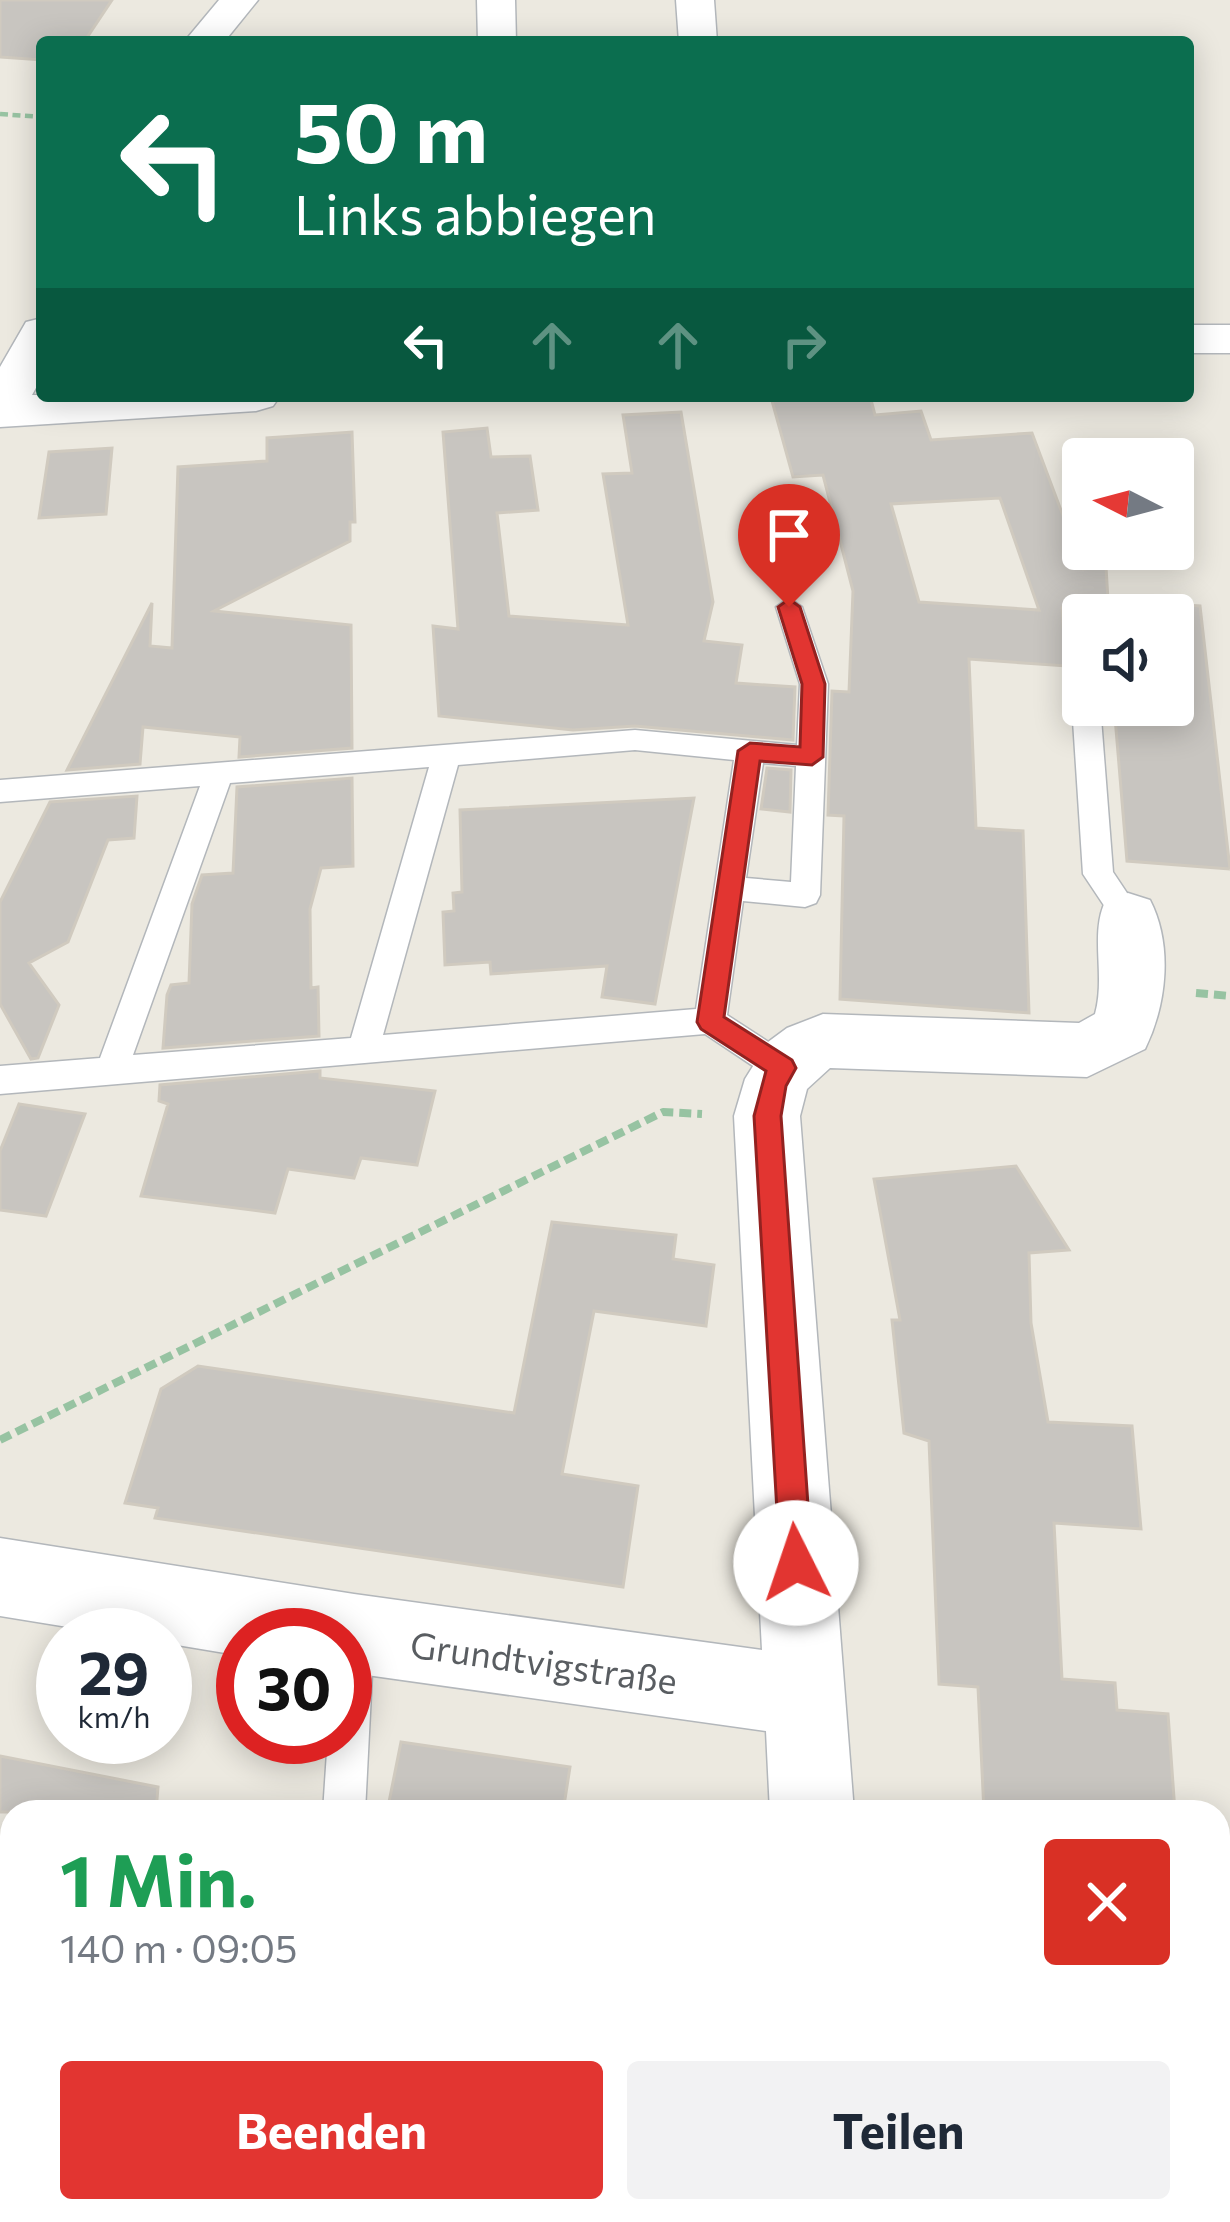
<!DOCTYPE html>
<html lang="de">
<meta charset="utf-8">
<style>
body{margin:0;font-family:Commissioner,sans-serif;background:#f2f2f3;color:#1f2937;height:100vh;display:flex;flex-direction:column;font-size:45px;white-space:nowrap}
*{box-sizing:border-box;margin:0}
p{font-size:39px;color:#747a83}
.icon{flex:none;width:66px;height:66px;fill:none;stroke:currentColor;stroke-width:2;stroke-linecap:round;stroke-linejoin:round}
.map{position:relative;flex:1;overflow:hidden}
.side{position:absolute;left:0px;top:1800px;width:1230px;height:423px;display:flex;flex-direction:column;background:#fff;border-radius:36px 36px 0 0;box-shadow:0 6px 30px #0003}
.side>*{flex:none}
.top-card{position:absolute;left:36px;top:36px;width:1158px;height:366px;border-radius:12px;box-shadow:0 6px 30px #0003;background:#0b6e4f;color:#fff;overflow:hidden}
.needle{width:78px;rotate:276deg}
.controls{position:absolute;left:1062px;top:438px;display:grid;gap:24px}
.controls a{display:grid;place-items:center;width:132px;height:132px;border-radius:12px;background:#fff;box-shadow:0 6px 30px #0003;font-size:60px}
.speed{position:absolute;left:36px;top:1608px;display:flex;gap:24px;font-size:60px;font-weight:700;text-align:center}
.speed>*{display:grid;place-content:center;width:156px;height:156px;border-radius:50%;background:#fff;box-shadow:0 6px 30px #0003;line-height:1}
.speed small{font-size:30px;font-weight:400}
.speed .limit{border:18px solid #d22;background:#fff;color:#111}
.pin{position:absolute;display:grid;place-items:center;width:102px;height:102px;color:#fff;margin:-123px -51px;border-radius:50% 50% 50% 0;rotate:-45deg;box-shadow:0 0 12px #0007}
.pin .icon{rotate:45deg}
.me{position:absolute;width:132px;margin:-66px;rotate:356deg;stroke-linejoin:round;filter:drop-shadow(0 0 9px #0008)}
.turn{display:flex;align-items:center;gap:42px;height:252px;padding:0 60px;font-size:54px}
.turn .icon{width:156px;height:156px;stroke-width:2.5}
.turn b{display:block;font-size:84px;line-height:102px}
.lanes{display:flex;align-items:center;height:114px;padding:0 60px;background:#0003;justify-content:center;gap:60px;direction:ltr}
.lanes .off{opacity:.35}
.round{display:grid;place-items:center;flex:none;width:126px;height:126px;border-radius:12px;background:#f2f2f3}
.overview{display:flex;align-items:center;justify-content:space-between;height:204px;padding:0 60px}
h1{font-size:72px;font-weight:700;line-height:90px;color:#1e9e55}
.primary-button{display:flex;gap:24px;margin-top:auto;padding:24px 60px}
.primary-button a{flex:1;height:138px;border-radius:12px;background:#e23531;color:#fff;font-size:48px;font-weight:700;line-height:138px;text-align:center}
.primary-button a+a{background:#f2f2f3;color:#1f2937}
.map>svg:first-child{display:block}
.building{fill:#c8c5c0;stroke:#d0cabf;stroke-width:3;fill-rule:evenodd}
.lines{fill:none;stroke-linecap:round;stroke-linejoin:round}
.lane-casing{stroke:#b3b7bb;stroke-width:3}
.street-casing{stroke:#b3b7bb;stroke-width:3}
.path-far1{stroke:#97c3a2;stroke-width:4.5;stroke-dasharray:8 4.5;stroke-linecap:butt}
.path{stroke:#97c3a2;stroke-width:8;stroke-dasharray:12 6;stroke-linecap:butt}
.lane{fill:#fff;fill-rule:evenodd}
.street{fill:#fff;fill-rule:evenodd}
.route{fill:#e23531;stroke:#932220;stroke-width:3}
.labels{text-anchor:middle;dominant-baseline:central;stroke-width:9;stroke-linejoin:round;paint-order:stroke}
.near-street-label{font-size:36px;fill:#595d61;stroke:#fff}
</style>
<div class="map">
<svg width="1230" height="2222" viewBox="0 0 1230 2222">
<rect width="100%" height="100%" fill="#ece9e0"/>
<path class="building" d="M0,0H112L84,42H42V60L0,57Z
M870,396L875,415L921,411L931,440L1032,433L1083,569L1106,567L1108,600L1200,606L1230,869L1127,861L1114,705H1173V615H1097L1092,600L1076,595L1062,608L1066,666L969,659L976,828L1023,831L1029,1013L840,999L844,816L828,815L832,691L849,692L853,591L823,475L793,477L772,401ZM1000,498L1039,610L919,602L891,504Z
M681,412L713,602L704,641L742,645L736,683L795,687L793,740L635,726L573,730L439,716L433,626L458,629L443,432L487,428L491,457L530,456L538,510L497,513L509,616L628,625L603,474L632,473L623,415Z
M352,432L355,522H350V541L214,611L351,625L352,748L239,757L240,737L143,727L140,764L67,770L152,603L150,646L172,648L178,467L267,461V438Z
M112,448L106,514L39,518L49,452Z
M767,768L791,770L790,812L761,809Z
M352,778L353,866L321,868L310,909L311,988L318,987L319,1036L163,1048L167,995L171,985L189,983L192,904L202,875L233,873L237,787Z
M137,796L134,838L108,840L68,942L29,963L59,1005L38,1058L31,1059L0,1004V902L50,802Z
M694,798L655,1004L602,997L607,966L491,974L490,962L445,965L443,912L454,911L453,893L462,892L460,810Z
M320,1071V1078L435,1091L417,1165L361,1158L354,1178L288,1169L275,1213L141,1196L168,1104L159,1101L160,1085Z
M19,1104L85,1114L46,1216L0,1210V1151Z
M1016,1166L1069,1250L1029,1253L1031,1323L1048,1422L1132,1426L1141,1529L1054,1523L1062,1679L1115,1683L1117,1710L1168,1714L1175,1812H984L978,1687L939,1684L929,1441L904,1433L892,1320H900L874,1179Z
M552,1222L676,1235L673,1259L714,1265L706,1326L594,1311L562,1474L638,1486L623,1587L155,1518L158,1508L125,1503L161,1389L198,1366L514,1413Z
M401,1742L570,1767L563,1812H387Z
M0,1756L158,1787L156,1812H0Z"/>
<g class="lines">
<g class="lane-casing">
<path id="lane" d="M789,598L802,607L828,684L820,895L816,903L805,907L743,901L727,1015L793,1058L798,1068L793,1078L782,1082L771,1078L705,1034L0,1094V1066L100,1058L200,786L0,802V780L635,730L797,745L800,684L776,607ZM635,750L734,760L696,1009L383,1035L458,765ZM763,763L796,766L791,882L746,878ZM429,767L351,1038L133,1055L230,783Z
M1079,599L1088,602L1093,615H1083V673L1069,663L1066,608Z
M1083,696V705H1100L1113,872L1143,917L1139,925H1117L1083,874L1072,705Z
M354,1614L368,1620L374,1634L365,1812H323L328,1737H345V1635L334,1634L340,1620Z
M296,2211H342V2222H294Z"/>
</g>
<g class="street-casing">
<path id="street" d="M219,0H258L224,42H184Z
M477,0H515L516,42H478Z
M676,0H714L717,42H679Z
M42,318V377L32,395L280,396L273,406L256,411L0,427V367L26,322Z
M1188,325H1230V353H1188Z
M1128,893L1150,900C1173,945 1167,1004 1145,1049L1087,1077L830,1068L807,1089L800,1116L854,1812H770L766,1731L345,1672V1635H243V1656L165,1643V1635H117L0,1616V1538L354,1594L762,1650L734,1116L745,1079L768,1042L787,1028L823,1014L1079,1023L1095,1014C1106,975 1089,933 1106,900Z
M792,2211H886L887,2222H793Z"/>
</g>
<path class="path-far1" d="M0,114L42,117"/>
<path class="path" d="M1196,993L1230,996
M0,1440L663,1112L702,1114"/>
<use href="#lane" class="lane"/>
<use href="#street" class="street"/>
</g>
<path class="route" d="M789,599L800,607L825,684L823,757L812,765L760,761L724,1017L792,1060L796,1068L786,1086L781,1116L812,1563L807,1574L796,1579L784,1574L780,1563L754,1116L766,1071L701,1029L697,1022L738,751L750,743L800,747L802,684L778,607Z"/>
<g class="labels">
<g class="near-street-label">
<text transform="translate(544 1661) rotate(8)">Grundtvigstraße</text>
</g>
</g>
</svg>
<div class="controls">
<a><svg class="needle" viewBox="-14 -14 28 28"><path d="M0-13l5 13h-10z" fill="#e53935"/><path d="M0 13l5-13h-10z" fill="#747a83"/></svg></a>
<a><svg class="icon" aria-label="sound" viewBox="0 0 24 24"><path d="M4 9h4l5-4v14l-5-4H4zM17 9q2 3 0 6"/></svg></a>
</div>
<div class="speed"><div>29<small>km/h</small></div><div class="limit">30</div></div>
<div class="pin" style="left:789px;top:607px;background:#d93025"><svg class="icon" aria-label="arrive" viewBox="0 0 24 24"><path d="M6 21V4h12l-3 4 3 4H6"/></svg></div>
<svg class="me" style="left:796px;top:1563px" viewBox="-20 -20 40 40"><circle r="19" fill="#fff"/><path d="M0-13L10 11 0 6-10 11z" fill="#e23531"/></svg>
<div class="top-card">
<div class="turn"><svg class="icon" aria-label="left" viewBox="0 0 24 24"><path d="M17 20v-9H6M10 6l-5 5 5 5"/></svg><div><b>50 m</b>Links abbiegen</div></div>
<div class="lanes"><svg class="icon" aria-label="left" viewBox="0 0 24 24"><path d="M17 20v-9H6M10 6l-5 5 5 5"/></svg><svg class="icon off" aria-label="ahead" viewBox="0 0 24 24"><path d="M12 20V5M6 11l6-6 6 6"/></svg><svg class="icon off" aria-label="ahead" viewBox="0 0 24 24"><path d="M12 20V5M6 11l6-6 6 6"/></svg><svg class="icon off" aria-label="right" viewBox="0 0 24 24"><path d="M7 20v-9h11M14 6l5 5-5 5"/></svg></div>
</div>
<section class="side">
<div class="overview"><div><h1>1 Min.</h1><p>140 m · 09:05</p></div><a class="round" style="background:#d93025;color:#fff"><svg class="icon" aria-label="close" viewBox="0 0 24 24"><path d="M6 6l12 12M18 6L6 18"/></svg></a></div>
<div class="primary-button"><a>Beenden</a><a>Teilen</a></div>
</section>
</div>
